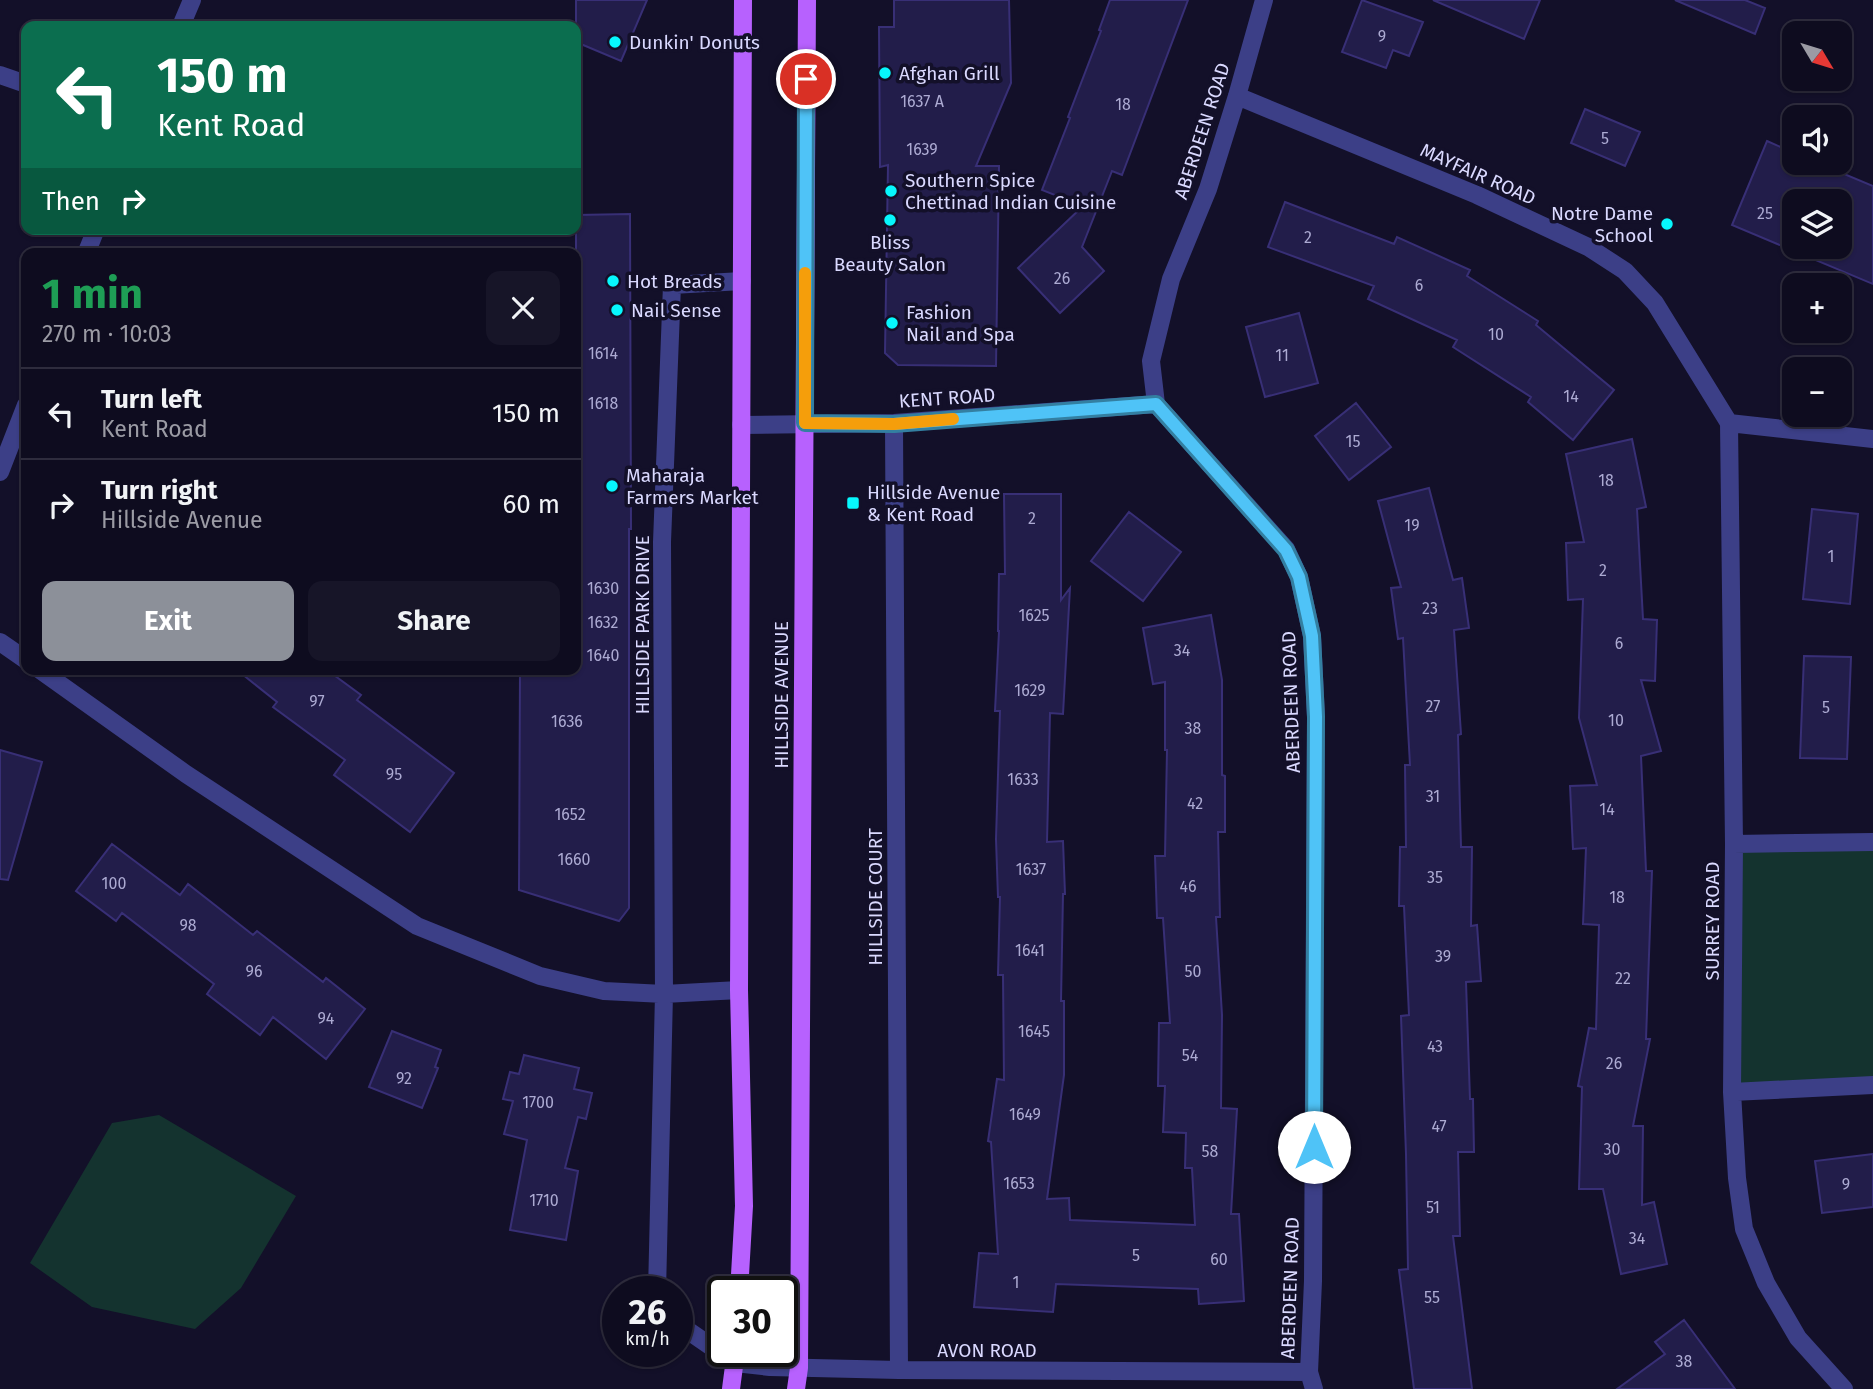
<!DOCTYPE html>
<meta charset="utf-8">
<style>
body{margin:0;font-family:"Fira Sans",sans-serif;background:#171528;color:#f1f3f6;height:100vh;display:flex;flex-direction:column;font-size:26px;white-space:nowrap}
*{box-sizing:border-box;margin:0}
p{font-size:23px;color:#9b9ba4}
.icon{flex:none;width:38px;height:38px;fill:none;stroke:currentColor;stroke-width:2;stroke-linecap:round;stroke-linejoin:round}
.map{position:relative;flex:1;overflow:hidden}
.side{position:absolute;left:21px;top:248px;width:560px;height:427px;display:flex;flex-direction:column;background:#0e0c1f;border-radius:14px;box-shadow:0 2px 5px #0004,0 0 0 2px #2e2c3d}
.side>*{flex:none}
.guide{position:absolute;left:21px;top:21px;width:560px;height:214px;border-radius:14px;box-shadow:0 2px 5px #0004,0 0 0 2px #2e2c3d;background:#0b6e4f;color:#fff;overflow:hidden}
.needle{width:46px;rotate:128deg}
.fabs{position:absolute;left:1782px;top:21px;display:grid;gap:14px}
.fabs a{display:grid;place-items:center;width:70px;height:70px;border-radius:14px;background:#0e0c1f;box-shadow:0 2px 5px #0004,0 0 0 2px #2e2c3d;font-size:35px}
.speed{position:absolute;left:602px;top:1276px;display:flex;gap:14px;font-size:35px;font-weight:700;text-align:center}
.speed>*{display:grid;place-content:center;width:91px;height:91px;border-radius:50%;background:#0e0c1f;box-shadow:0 2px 5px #0004,0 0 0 2px #2e2c3d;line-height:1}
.speed small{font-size:18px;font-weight:400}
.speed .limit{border:4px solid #111;border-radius:10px;background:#fff;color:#111}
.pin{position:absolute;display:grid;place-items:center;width:60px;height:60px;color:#fff;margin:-30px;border:4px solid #fff;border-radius:50%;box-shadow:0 2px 7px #0007}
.me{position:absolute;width:77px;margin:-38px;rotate:0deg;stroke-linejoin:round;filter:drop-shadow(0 0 5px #0008)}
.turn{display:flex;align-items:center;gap:24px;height:147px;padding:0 21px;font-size:32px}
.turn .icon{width:91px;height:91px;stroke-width:2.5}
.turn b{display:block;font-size:49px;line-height:60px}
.then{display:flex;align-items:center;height:66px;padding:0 21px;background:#0003;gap:14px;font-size:26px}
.round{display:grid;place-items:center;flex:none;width:74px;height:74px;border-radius:14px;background:#171528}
.headline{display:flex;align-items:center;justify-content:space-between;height:119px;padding:0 21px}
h1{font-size:42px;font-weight:700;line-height:52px;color:#1e9e55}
.primary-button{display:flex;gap:14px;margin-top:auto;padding:14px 21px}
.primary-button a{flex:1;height:80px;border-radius:14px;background:#8c9099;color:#fff;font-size:28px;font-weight:700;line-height:80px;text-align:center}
.primary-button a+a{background:#171528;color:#f1f3f6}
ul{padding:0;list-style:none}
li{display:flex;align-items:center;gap:21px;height:91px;padding:0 21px;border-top:2px solid #2e2c3d}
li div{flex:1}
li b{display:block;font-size:26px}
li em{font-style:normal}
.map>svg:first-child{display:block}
.green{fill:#14332f}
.building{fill:#221d4a;stroke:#382f76;stroke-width:2;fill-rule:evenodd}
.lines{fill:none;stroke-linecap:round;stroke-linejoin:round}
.minor{stroke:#3c3f87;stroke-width:18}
.primary{stroke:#b761fe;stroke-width:18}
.route-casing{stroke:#337fa1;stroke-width:18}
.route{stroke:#4fc3f7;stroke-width:12}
.slow{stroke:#f59e0b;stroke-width:12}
.poi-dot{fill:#07f7fd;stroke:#131029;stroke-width:2.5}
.labels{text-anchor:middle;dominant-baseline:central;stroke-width:7;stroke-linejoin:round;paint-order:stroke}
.number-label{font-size:16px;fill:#acaad2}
.poi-label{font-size:19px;fill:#dad9ff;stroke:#131029;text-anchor:start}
.street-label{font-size:19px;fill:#dad9ff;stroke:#131029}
</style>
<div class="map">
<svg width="1873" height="1389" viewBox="0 0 1873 1389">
<rect width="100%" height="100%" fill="#131029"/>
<path class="green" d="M1873,842V1085L1732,1092L1734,844Z
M159,1115L296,1196L241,1288L195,1329L92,1307L30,1263L112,1123Z"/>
<path class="building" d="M576,0H647L621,61L576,42Z
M894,0H1009L1011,83L976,166H999L996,366L898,365L885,353L888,165L880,167L879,27H894Z
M1110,0H1188L1122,175L1112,171L1082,247L1104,271L1060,313L1018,268L1083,206L1042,190L1070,118L1068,117L1101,31L1099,30Z
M1362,0L1423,22L1409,56L1393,50L1386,68L1342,52Z
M1433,0H1540L1524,39Z
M1675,0H1745L1765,8L1755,34Z
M1585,109L1640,132L1625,166L1571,143Z
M1767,141L1794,153V163H1818L1873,186V284L1732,225ZM1794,201H1839V247H1794Z
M1285,202L1394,244L1397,237L1470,270L1467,276L1538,321L1536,325L1614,390L1573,440L1528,402L1531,397L1453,347L1457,340L1368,299L1374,286L1268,247Z
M630,214L631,529H629V908L619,921L519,890L520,670H576V215Z
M1299,313L1318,383L1265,397L1246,327Z
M1356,403L1391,447L1349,480L1315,436Z
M1632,439L1646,507L1637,509L1643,619L1657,620L1655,681L1641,680L1661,751L1641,756L1646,871H1652L1646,1039H1650L1633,1126H1643L1642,1205L1654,1202L1667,1264L1621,1274L1603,1189H1579L1582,1087L1578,1086L1589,1028L1596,1029L1599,925L1583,924L1586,848L1573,849L1570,786L1597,785L1579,718L1583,599L1568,600L1566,543L1584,542L1566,454Z
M1429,488L1453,580L1462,578L1469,628L1454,630L1461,734L1458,735L1461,847H1472L1471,926L1477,925L1481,981L1466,982L1470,1099H1473L1474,1152H1458L1460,1236H1453L1472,1389H1414L1399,1270L1408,1269L1406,1154L1401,1016L1409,1015L1404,906H1399L1400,847H1406L1405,765H1410L1403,638L1398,639L1391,588L1401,587L1378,501Z
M1004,494H1061V600L1070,588L1063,714L1050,713L1047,842L1063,841L1065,894H1063L1061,1001H1064V1075L1047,1199L1069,1198L1070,1220L1195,1225L1192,1168H1185L1186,1133L1163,1132L1165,1086H1158L1159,1023H1170L1163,918H1157L1155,856H1165L1167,750H1165V682L1153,684L1143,628L1211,615L1222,680V775L1225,776V832H1218L1220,917H1216L1222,1015L1221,1108L1237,1109L1231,1214H1239L1244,1301L1199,1304L1198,1289L1056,1284L1053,1312L974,1307L979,1253L998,1254L991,1142L988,1141L997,1079L1004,1080L1003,975H998L1000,897H998L996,839L1000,711H995L999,631H998L999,574H1005Z
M1812,509L1858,514L1850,604L1803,599Z
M1129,512L1181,552L1143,601L1091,561Z
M1804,656L1851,657L1847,759L1800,758Z
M237,670H327L361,695L357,700L454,773L410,832L334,775L345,760L273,707L277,702Z
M0,750L42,762L8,880L0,879Z
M112,844L180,895L188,884L253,935L257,931L323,982L326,978L365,1009L326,1059L273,1017L260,1035L207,994L214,984L122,913L116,921L76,891Z
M392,1031L441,1050L435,1067L438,1068L422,1108L369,1087Z
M524,1055L579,1068L574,1089L592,1093L586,1119L578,1117L565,1168L578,1171L566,1240L510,1230L527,1140L504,1134L513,1101L503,1099L510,1072L519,1074Z
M1873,1154V1207L1822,1213L1815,1161Z
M1684,1320L1735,1389H1617L1665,1354L1655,1342Z"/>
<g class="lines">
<path class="minor" d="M1264,0L1237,96L1208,189L1171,279L1151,361L1156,404L1286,549L1299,577L1312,636L1316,717L1313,1281L1309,1372L1314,1389
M181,26L192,0
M0,75L26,84
M1237,96L1477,195L1588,247L1625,271L1655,303L1729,423
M86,254L96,229
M894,423L899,1370
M1729,423L1734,844L1732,1092L1737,1178L1744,1229L1766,1283L1798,1338L1844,1389
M1729,423L1873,439
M741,425L894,423L1156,404
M0,472L26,405
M0,642L26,660
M40,670L186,774L417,926L540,976L604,991L664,994L739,990
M1734,844L1873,842
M1732,1092L1873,1085
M657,1292L664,994L662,542L672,285L742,281
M677,1323L735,1363L770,1367L899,1370L1309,1372"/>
<path class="primary" d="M739,1292L744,1206L739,990L743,0
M731,1389L736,1351
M796,1389L799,1368L807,0"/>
</g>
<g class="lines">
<g class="route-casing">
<path id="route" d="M806,79L805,423L894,424L1156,404L1286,550L1299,577L1312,636L1316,717L1314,1147"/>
</g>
<use href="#route" class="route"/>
<path class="slow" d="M805,273V423L894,424L953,419"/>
</g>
<g class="poi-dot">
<circle cx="615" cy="42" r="7"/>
<circle cx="885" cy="73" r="7"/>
<circle cx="891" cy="191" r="7"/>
<circle cx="890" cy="220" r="7"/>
<circle cx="1667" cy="224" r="7"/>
<circle cx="613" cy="281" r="7"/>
<circle cx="617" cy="310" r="7"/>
<circle cx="892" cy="323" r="7"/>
<circle cx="612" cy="486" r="7"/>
<rect x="846" y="496" width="14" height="14" rx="3.5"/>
</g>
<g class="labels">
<g class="number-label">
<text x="1382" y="36">9</text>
<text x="922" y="101">1637 A</text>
<text x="1123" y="104">18</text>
<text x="1605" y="138">5</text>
<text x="922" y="149">1639</text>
<text x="1765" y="213">25</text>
<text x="1308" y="237">2</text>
<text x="1062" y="278">26</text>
<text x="1419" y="285">6</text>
<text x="1496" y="334">10</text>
<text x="603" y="353">1614</text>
<text x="1282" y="355">11</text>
<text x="1571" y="396">14</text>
<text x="603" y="403">1618</text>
<text x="1353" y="441">15</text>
<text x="1606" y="480">18</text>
<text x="1032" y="518">2</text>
<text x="1412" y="525">19</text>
<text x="1831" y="556">1</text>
<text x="1603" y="570">2</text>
<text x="603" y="588">1630</text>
<text x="1430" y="608">23</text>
<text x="1034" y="615">1625</text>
<text x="603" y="622">1632</text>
<text x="1619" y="643">6</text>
<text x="1182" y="650">34</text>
<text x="603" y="655">1640</text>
<text x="1030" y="690">1629</text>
<text x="317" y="701">97</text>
<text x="1433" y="706">27</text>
<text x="1826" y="707">5</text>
<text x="1616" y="720">10</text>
<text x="567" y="721">1636</text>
<text x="1193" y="728">38</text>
<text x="394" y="774">95</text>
<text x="1023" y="779">1633</text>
<text x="1433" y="796">31</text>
<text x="1195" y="803">42</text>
<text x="1607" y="809">14</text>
<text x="570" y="814">1652</text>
<text x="574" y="859">1660</text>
<text x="1031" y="869">1637</text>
<text x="1435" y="877">35</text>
<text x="114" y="883">100</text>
<text x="1188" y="886">46</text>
<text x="1617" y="897">18</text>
<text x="188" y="925">98</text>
<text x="1030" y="950">1641</text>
<text x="1443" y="956">39</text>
<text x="254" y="971">96</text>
<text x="1193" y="971">50</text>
<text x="1623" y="978">22</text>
<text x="326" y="1018">94</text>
<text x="1034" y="1031">1645</text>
<text x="1435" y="1046">43</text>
<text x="1190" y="1055">54</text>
<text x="1614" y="1063">26</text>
<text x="404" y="1078">92</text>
<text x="538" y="1102">1700</text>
<text x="1025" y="1114">1649</text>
<text x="1439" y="1126">47</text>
<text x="1612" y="1149">30</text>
<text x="1210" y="1151">58</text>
<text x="1019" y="1183">1653</text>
<text x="1846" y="1184">9</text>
<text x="544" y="1200">1710</text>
<text x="1433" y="1207">51</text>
<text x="1637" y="1238">34</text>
<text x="1136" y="1255">5</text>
<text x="1219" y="1259">60</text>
<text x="1016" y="1282">1</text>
<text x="1432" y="1297">55</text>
<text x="1684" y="1361">38</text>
</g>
<g class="poi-label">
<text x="629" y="42">Dunkin' Donuts</text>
<text x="899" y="73">Afghan Grill</text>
<text x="905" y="180">Southern Spice<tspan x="905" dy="22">Chettinad Indian Cuisine</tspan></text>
<text x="1653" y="213" text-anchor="end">Notre Dame<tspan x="1653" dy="22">School</tspan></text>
<text x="890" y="242" text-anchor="middle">Bliss<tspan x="890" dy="22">Beauty Salon</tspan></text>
<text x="627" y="281">Hot Breads</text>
<text x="631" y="310">Nail Sense</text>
<text x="906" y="312">Fashion<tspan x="906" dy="22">Nail and Spa</tspan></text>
<text x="626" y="475">Maharaja<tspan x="626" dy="22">Farmers Market</tspan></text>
<text x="867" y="492">Hillside Avenue<tspan x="867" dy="22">&amp; Kent Road</tspan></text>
</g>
<g class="street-label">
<text transform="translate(1202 131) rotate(-72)">ABERDEEN ROAD</text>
<text transform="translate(1478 174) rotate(24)">MAYFAIR ROAD</text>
<text transform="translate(947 398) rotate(-4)">KENT ROAD</text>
<text transform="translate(642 625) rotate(-90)">HILLSIDE PARK DRIVE</text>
<text transform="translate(781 695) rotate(-90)">HILLSIDE AVENUE</text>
<text transform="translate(1291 702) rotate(-92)">ABERDEEN ROAD</text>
<text transform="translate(875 897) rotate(-90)">HILLSIDE COURT</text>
<text transform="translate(1712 921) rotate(-90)">SURREY ROAD</text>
<text transform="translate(1290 1288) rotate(-88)">ABERDEEN ROAD</text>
<text x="987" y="1350">AVON ROAD</text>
</g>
</g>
</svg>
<div class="fabs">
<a><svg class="needle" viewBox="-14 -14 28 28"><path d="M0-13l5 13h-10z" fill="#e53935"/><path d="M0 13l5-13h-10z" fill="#9b9ba4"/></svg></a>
<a><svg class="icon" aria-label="sound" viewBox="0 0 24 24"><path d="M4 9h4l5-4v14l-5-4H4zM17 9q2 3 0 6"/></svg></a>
<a><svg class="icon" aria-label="layers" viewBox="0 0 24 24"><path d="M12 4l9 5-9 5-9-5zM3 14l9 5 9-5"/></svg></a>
<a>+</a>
<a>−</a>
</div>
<div class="speed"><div>26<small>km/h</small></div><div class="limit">30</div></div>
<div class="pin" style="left:806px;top:79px;background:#d93025"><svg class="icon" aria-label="arrive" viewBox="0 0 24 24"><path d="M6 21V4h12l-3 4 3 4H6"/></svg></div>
<svg class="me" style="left:1314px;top:1147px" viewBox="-20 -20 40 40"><circle r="19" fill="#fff"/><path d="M0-13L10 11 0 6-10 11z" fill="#4fc3f7"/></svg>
<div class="guide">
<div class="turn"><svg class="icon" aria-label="left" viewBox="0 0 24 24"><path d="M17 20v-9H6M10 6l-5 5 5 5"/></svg><div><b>150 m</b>Kent Road</div></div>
<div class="then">Then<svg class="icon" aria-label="right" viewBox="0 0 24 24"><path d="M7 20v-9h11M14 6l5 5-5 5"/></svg></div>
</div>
<section class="side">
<div class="headline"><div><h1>1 min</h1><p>270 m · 10:03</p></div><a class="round"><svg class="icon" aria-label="close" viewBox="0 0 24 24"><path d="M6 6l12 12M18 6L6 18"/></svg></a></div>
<ul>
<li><svg class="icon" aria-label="left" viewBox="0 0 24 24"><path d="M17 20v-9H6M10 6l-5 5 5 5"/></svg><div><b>Turn left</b><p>Kent Road</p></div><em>150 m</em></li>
<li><svg class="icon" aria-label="right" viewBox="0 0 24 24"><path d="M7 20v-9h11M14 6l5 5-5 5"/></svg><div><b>Turn right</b><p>Hillside Avenue</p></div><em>60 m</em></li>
</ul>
<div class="primary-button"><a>Exit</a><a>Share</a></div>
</section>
</div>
